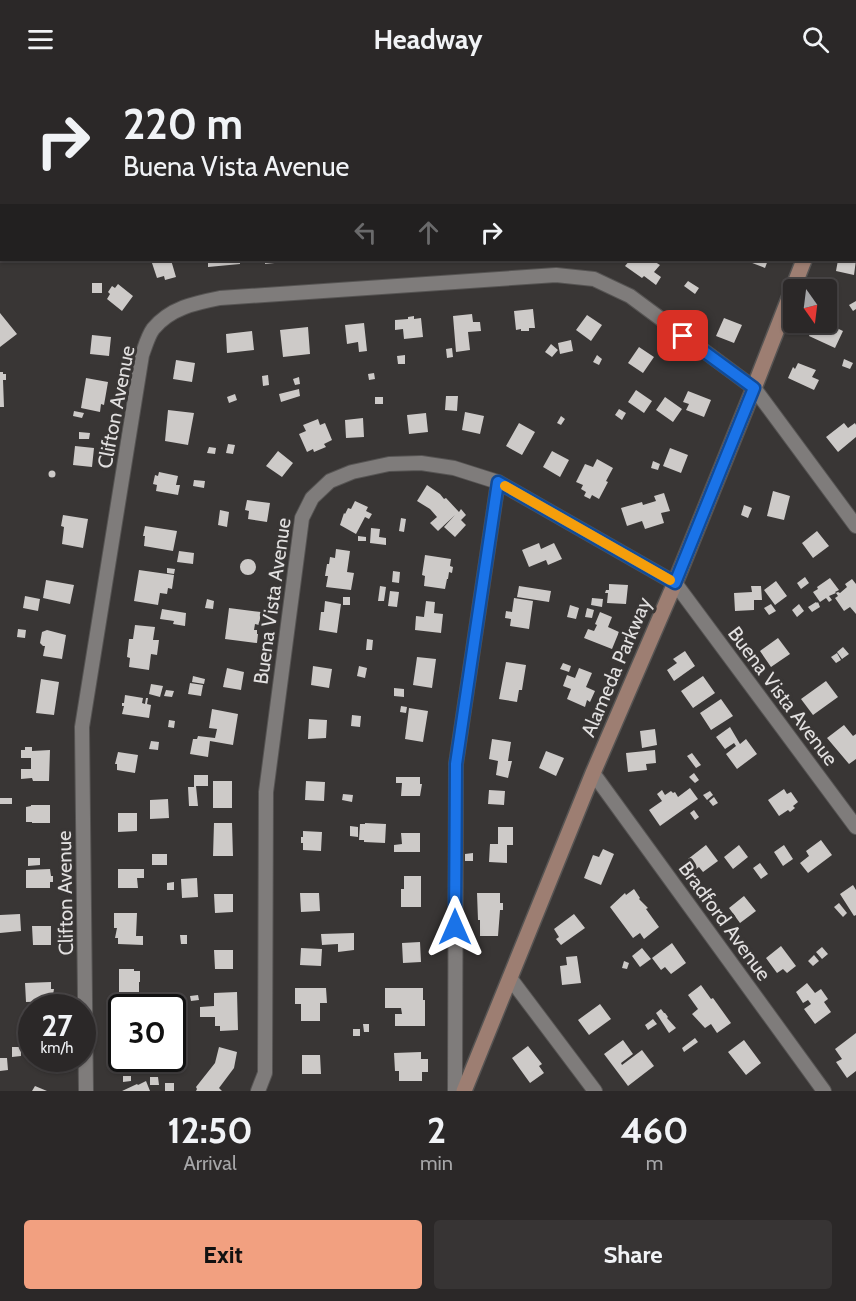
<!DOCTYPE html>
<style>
body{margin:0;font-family:Cabin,sans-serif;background:#373434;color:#f1f3f6;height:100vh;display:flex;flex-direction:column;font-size:22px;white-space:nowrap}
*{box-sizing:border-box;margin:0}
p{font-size:20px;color:#a6a6a8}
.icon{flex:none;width:33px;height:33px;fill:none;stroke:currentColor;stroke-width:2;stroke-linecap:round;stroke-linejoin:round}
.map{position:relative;height:1013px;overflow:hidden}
.drawer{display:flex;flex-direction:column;background:#2b2828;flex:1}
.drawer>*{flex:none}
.top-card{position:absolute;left:0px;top:0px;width:856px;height:183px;box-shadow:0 2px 4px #0004,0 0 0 2px #474445;background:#2b2828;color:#f1f3f6;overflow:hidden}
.needle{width:39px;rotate:166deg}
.tools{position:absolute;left:783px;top:201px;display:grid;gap:12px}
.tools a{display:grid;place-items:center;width:54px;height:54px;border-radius:6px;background:#2b2828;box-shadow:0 2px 4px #0004,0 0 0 2px #474445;font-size:30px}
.speed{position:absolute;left:18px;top:916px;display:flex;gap:12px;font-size:30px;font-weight:700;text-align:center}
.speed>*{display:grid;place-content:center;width:78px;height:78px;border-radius:50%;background:#2b2828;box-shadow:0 2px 4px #0004,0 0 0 2px #474445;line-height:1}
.speed small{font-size:15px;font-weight:400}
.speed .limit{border:3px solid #111;border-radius:9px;background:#fff;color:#111}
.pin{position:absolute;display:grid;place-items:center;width:51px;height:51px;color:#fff;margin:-26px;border-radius:12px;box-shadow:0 3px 9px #0006}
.me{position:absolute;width:66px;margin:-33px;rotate:0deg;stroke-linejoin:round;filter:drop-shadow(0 0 4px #0008)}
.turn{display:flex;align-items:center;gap:21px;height:126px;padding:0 24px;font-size:27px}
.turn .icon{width:78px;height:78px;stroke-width:2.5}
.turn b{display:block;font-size:42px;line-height:51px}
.lanes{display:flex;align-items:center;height:57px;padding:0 24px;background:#0003;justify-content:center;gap:30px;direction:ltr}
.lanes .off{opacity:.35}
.eta{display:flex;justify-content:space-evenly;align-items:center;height:102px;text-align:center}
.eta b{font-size:36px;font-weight:700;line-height:42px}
.cta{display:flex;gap:12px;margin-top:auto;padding:12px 24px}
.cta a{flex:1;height:69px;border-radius:6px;background:#f2a080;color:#111;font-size:24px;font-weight:700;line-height:69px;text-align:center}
.cta a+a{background:#373434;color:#f1f3f6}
header{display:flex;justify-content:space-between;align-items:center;height:78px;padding:0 24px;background:#2b2828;font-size:27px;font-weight:700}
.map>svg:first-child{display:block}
.building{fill:#cdcac8}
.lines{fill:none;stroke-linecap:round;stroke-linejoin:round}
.street-casing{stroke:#565453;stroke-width:16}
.secondary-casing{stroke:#565453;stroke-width:18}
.street{stroke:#7f7c7b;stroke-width:14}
.secondary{stroke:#9d7e72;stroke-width:15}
.route-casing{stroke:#114b97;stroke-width:15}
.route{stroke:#1a73e8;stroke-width:10}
.slow{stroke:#f59e0b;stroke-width:10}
.labels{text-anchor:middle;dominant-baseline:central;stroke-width:6;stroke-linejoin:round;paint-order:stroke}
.street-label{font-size:20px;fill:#e2e0e0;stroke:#393635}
</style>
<header><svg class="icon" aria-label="menu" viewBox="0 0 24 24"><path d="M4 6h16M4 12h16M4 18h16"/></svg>Headway<svg class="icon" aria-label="search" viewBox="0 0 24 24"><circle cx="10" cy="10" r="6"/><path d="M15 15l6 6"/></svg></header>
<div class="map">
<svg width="856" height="1013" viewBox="0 0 856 1013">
<rect width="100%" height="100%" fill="#393635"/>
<path class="building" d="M151,182H171L176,199L165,202L164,198L157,200Z
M208,182H240V186L208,189Z
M265,182H284V184L265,186Z
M630,182H652L660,187L654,194L661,199L656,207L644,198L642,200L625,188Z
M748,182H768L765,190L747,183Z
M838,182H856L854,197L836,193Z
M688,203L699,210L695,216L684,208Z
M92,205H102V215H92Z
M118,206L133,218L122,233L107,221L110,216L108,214L112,208L115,210Z
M856,223V231L853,233L849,227Z
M533,231L535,250H529V253H521V251L516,252L514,233Z
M0,235L17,256L0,269Z
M472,236L473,244H480L481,253L468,254L470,272L456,274L453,238Z
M587,237L602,247L591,263L576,252Z
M414,238V241L421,240L423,259L404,261L403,251L395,252V242L408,241V239Z
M724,240L742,247L734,265L716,258Z
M814,244H824L843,253L835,270L809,258L811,253L809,252L810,251Z
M364,245L367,273L359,274L358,264L347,266L345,247Z
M308,249L310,276L283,279L280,252Z
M252,253L254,272L227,275L226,256Z
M92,257L111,259L109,278L90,276Z
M571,262L573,273L560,276L558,265Z
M551,266L558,272L552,279L545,274Z
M639,269L654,279L643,295L628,285Z
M452,270L453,279L447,280L446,271Z
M405,277V286H398L397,278Z
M597,277L602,281L599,287L593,284Z
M844,281L853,285L850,291L842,288Z
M176,282L195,285L192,304L173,301Z
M798,285L816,292L812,299L819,302L814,312L788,300L793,289L795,291Z
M0,294H3V296H6V302H3L4,329H0Z
M374,295L375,301L369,302L368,296Z
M268,297L269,307L263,308L262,298Z
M299,299L300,306L295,307L293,301Z
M86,300L108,304L104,327L101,326L100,334L81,330Z
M299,311L300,318L281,324L279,316Z
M636,312L652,323L644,335L628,324Z
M688,313L711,322L704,339L686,332L689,326L683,324Z
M235,316L237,322L229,325L227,319Z
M446,318H458L457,333L445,332Z
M375,319H383V326H375Z
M665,319L682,331L673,344L656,332Z
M619,331L626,335L622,342L615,337Z
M168,332L194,335L188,367L165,363Z
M74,333L84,335L82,340L73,338Z
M465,334L484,338L480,356L462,352Z
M426,335L428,354L409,356L407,337Z
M561,338L565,341L561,347L557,345Z
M363,340L364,359L346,360L345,342Z
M318,341L320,347L325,345L332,362L324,366L326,369L314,374L313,371L307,374L299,356L306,353L303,347Z
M519,345L535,354L522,377L506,368Z
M844,345L848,350L855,345L856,347V359L838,374L826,359Z
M79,354L90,355L89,361H79Z
M228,366L235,367L233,376L226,375Z
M75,368L94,370L92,389L73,387Z
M209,369L216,370L215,376L207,375Z
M670,370L688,377L681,395L663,388Z
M278,373L293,385L282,399L266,388Z
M552,373L569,382L560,399L543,389Z
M597,381L613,390L606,403L608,404L599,421L592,417L590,421L584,418L586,414L581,411L583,407L576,404L585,386L593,389Z
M653,383L660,386L658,392L651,390Z
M48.5 396a3.5 3.5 0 1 1 7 0a3.5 3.5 0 1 1-7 0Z
M159,394L178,398L176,407H180L178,417L156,413L157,407L153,406L155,397L158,398Z
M194,402L205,403L204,410L193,408Z
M427,407L440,416L444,421L446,420L459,434L461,431L466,437L461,442L466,447L455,459L444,449L455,437L438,453L430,445L437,439L430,431L417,423Z
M773,413L790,418L784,442L767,438Z
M664,415L670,433L661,435L664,445L645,451L642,443L627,448L621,430L642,424L643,427L656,423L654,418Z
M247,422L270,425L267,444L248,441L249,433L245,432Z
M355,423L368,429L366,433L372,436L369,441L365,439L356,456L340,447L344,435L345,436L348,430L351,431Z
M744,427L752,430L748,440L741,437Z
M220,432L229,434L227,449L218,447Z
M63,437L88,441L83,470L62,466L64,449L61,448Z
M401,440L406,441L404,454L399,453Z
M145,448L177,453L173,473L144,468L145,458H143Z
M371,450L380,451L379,459L386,460V467L370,465Z
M817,453L829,468L813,480L802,465Z
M358,458L366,459V463H358Z
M539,465L541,471L554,465L562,481L548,487L546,482L529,489L522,472Z
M336,471L350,473L347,494L354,495L351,512L326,509L328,498H325L327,486H329L330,479L335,480Z
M179,473L194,475L193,486L177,484Z
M425,477L451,481L450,488L453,489L452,495L449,494L448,501H447L445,511L424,508L425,498L422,497Z
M240 489a8 8 0 1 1 16 0a8 8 0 1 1-16 0Z
M167,490L175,491L174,496L167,495Z
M139,492L174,497L172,511L168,510L167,516L160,515L158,527L134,523Z
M393,493L400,494L399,505L392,504Z
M805,499L809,505L801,511L797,505Z
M830,500L839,512L835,514L836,515L829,518L832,522L829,524L826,520L820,524L813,514L818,511L817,509Z
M852,501L856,506V536L850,529L844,533L835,520L838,518L836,515L838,514L840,515L847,509L845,506Z
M46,502L74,507L70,526L43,520Z
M776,503L787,518L775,527L764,512Z
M609,506L628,507L626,526L607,525L608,515H605L606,512H609Z
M380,508L386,509L384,523H378Z
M519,508L551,513L549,524L517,519Z
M751,508H761L762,522H754V532L735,533L734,515L752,514Z
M390,513L399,514L397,529L388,528Z
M25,518L40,521L38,533L23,530Z
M343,519H350V527H343Z
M514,520L533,523L529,551L510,548L511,541L505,540L506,533L512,534Z
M592,520L603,521L602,529L591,527Z
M207,521L214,523L213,531L205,530Z
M325,523L341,526L337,555L319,552L321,534H324Z
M426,523L435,524L434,535L443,536L441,555L415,552L416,538L424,539Z
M816,524L817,525L818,524L820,529L812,534L808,529Z
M771,526L776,533L769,537L764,530Z
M799,526L804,533L797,539L792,532Z
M570,527L579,530L576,541L567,539Z
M229,530L261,534L259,547L255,546L254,552H257V556H258L257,565L225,561Z
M587,530L594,532L592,540L585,539Z
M162,531L186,535L185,548L173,546L174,543L160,541Z
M600,534L612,539L608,549L619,554L612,571L584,560L588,551L594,553L597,547L595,546Z
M135,547L155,549L153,562H159L157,577L151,576L149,592L129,589L130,580L127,579L129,561H133Z
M18,551L26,552L25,560L17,559Z
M47,552L66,557L62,581L43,578L45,568H43L40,565L42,554Z
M778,560L790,576L771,589L760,573Z
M367,561L373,562L372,572H366Z
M843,569L849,576L842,581L837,574Z
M685,573L695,588L674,603L667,592L677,585L673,581Z
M837,575L841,582L836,585L831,579Z
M417,579L436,581L432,610L413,607Z
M506,584L526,587L522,612H519L517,624L499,621Z
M563,585L571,588L569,594L560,591Z
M313,588L332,591L329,610L311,607Z
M359,588L367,590L365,600L357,598Z
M227,590L244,594L241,612L223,609Z
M579,590L592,595L586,609L595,613L590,624L587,622L585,629L567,621L571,611L563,608L567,597L575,600Z
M193,598L205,601L204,606L192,604Z
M703,598L715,615L693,630L681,613Z
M41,601L59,604L54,637L36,635Z
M826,603L838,619L813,637L801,621Z
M190,605L203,607L201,618L188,616Z
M151,606L163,608L160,619L149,616Z
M394,610L404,611V619L394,618Z
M166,612L174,613L172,619L164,618Z
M125,617L143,620L142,625L145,626L146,620H148L147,626L151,627L149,640L122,636L124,628H122V625H124Z
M721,621L733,638L711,652L700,635Z
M401,628L407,629L406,635L400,634Z
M409,630L428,633L423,664L405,661Z
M212,631L238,636L233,667L210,663L208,679L190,676L193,661H197L198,658L215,660L217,651L209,650Z
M352,637L361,638L360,649L351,648Z
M309,641L327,642L326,660L308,661Z
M169,642L175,643L174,650L168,649Z
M844,647L853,658L856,656V681L849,686L827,660Z
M730,649L740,666L746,661L757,676L737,691L726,676L736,668L734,665L725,671L716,659Z
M655,651L657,667L642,670L640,653Z
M492,661L511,664L508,683H512L508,700L496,697L498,683L489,681Z
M151,663L159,664L158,672L149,671Z
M25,669H32V673L50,672L49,703H33L32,700L21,701V691H31V680H21V672H25Z
M655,672L656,685L646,686L647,692L628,694L626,675Z
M546,673L564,680L556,698L539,690Z
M118,674L138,677L135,695L117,692V686H115Z
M692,675L701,687L696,690L687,678Z
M694,695L699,702L695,705L689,699Z
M194,697H208V708H196L198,728H189L188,709H194Z
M396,699H420V706H422L420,718H401L402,705H396Z
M213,703H232V730H213Z
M306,703L325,704L324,723L305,722Z
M690,710L698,721L660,748L649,732L662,723L657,716L662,712L665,717L671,713L673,715L675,714L678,719Z
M784,711L787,716L791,714L798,724L793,728L795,730L790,734L788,732L779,738L768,722Z
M489,712L505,713L504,727L488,726Z
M710,713L713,717L707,722L703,717Z
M343,716L353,717L352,724L342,722Z
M714,719L718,725L713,728L709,723Z
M0,720H12V726H0Z
M168,721L169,740L150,741V722Z
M31,727H50V745H32V744H26V729L31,728Z
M694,732L699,739L695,742L690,735Z
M118,735H137V753L118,754Z
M214,745H232L233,778H213Z
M365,745L386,746L385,765L364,764V762H359L360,746H365Z
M350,748L358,749V759L350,758Z
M498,749H513V767H507V785L489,784L490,766H498Z
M303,753L322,754L321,773L303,772V765H301V759H303Z
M401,755H420V774H394V767L402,766Z
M821,762L832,777L808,795L800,785L809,778L806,773Z
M706,767L718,783L703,794L699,789L695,792L688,781Z
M739,767L748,779L733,791L724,779Z
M784,767L793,781L783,788L774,774Z
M603,771L614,776L601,807L584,800L593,777L599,779Z
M473,775V783H465V776Z
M152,776H167V787H152Z
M28,780H40V787L28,788Z
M760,785L768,796L761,801L753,790Z
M50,791L51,798H53V804H50V810H26V792Z
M118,791H144V800H137L138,810H118Z
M404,798H421V829H401V811H404Z
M197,800L198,819L182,820L181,801Z
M174,804V812H167V805Z
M853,807L856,812V837L854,838L840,816Z
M634,811L640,820L639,821L648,830L646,831L659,849L644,861L640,855L633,860L610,829L625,815L626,817Z
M300,815H319L320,833L301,834Z
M477,815H500V825H503V832H500L498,858H480V842H478Z
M214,816H233V834L215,835Z
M744,818L756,833L740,845L729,830Z
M839,825L847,835L843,839L834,829Z
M114,835H137L136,858H143V867L118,866V860H115L117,850H114Z
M20,836L21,853L0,855V837Z
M574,836L585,850L561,867L556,861L559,859L554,851Z
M32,848H51V867H33Z
M354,855V872L338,874V866L322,867L321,856Z
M180,857H187V866H181Z
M420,864L421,884L403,885L402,865Z
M672,865L686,885L671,896L665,889L661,892L652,880Z
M781,868L796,888L787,895L783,891L777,895L766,880Z
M822,869L828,876L822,881L816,874Z
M301,870L322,871L321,888L300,887Z
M642,870L651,881L640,889L632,878Z
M214,872H233V891H215Z
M814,877L819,883L813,888L808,883Z
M577,878L581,905L562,907L560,888L567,887L566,879Z
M624,883L629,885L627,891L622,890Z
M119,891H134V893H140V904H139V923H119Z
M51,904V911H54L52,923L26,924L25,905Z
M807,905L815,915L821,911L828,921L824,924L831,934L815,946L804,931L811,926L808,922L803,925L796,914Z
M701,907L711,921L713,920L731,945L717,955L711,946L705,950L692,936L698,931L688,917Z
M295,910H326L327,925H320V943H301V926H295Z
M385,910H423V922H425V948H395V936H402L401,930H385Z
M237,914L238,952L220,953V948H215V939H200V929L214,928V915Z
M198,917L199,922L191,923L190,918Z
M600,926L611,941L589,957L578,942Z
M661,931L664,935H665L668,939L667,940L676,950L669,955L656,935Z
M653,941L657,946L648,952L645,947Z
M363,946H369V954H364Z
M353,951H360V958H353Z
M856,955V993L847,1000L836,984L842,981L835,971Z
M695,960L698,964L684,974L682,970Z
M26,961H32V980H26Z
M623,962L633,976L621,985L622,987L642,972L654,988L628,1008L604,976Z
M744,962L761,985L746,997L728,974Z
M178,968H187V975L178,976Z
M528,968L542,986L539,988L544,995L530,1005L512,980Z
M12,969H21V978L12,979Z
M219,969L237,974L234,990L219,1010L222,1013H196L197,1011L196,1009L215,985Z
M421,974V981H428V994H422V1003H399V993H395L394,975Z
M302,977H320L321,996H302Z
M0,980H7L8,992L0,993Z
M129,981H137L138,994H126V984H129Z
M123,998H131V1003L123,1004Z
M150,999H158L159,1007H150Z
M146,1003L150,1013H122L137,1006L138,1007Z
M165,1005H174V1013H165Z
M35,1008L47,1013H32Z"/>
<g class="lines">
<g class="street-casing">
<path id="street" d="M178,0L186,2
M432,2L435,0
M593,695L824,1013
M510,900L595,1013
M86,1013L82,649L142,277C145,269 148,258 153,251C170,230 195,225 220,220L556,197L594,201L630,218L754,310L856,448
M258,1013L265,995L266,714L302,440L312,420L330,403L352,394L389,386L421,385L454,390L498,404L675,505L856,749
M455,1013L456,686L498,404"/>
</g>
<g class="secondary-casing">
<path id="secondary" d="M666,2V0
M855,136H856
M464,1013L593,695L675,505L754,310L804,182"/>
</g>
<use href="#street" class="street"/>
<use href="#secondary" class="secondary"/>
</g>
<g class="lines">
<g class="route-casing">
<path id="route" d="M455,849L456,686L498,404L675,505L754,310L683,258"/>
</g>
<use href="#route" class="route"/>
<path class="slow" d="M505,408L670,502"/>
</g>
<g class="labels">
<g class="street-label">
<text transform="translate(116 329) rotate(-79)">Clifton Avenue</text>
<text transform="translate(272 523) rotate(-82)">Buena Vista Avenue</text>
<text transform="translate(616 589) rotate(-67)">Alameda Parkway</text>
<text transform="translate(783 618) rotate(53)">Buena Vista Avenue</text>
<text transform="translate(65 815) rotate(-91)">Clifton Avenue</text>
<text transform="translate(725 843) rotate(54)">Bradford Avenue</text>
</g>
</g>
</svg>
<div class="tools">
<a><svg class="needle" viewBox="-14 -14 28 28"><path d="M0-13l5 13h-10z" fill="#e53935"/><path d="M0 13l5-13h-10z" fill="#a6a6a8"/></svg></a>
</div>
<div class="speed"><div>27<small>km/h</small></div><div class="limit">30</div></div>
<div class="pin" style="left:683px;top:258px;background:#d93025"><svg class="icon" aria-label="arrive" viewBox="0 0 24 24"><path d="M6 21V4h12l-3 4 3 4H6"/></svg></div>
<svg class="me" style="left:455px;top:849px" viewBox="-20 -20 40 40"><path d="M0-17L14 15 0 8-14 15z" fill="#1a73e8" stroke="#fff" stroke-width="4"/></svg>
<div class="top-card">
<div class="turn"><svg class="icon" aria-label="right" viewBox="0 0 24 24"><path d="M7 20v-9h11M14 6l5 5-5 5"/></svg><div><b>220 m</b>Buena Vista Avenue</div></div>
<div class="lanes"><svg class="icon off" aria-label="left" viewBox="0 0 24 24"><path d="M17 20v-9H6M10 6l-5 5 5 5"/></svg><svg class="icon off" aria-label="ahead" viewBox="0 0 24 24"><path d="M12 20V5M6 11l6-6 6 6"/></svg><svg class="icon" aria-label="right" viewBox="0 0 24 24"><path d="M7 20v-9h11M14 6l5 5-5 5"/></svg></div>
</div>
</div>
<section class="drawer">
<div class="eta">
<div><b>12:50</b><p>Arrival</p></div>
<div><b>2</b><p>min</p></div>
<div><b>460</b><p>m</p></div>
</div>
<div class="cta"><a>Exit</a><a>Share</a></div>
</section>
